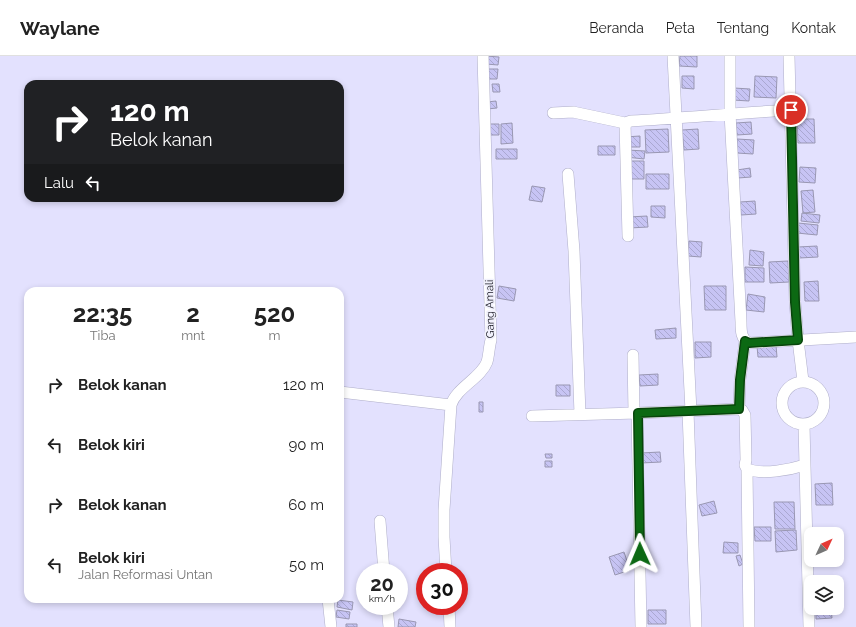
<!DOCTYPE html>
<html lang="id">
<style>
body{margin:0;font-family:Raleway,sans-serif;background:#f2f2f2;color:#222;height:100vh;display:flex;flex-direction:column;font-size:15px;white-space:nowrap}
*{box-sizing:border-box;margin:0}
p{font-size:13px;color:#767676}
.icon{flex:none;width:22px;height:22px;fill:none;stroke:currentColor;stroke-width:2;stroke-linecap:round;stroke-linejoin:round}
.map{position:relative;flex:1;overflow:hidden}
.panel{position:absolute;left:24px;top:231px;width:320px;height:316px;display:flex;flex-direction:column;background:#fff;border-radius:12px;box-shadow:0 2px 6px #0003}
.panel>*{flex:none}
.banner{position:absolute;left:24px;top:24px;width:320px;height:122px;border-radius:12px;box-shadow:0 2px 6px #0003;background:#202124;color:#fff;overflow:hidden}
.needle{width:26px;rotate:46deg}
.tools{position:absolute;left:804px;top:471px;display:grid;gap:8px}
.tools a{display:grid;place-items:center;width:40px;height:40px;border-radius:8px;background:#fff;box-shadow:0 2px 6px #0003;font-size:20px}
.speed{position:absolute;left:356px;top:507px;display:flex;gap:8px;font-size:20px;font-weight:700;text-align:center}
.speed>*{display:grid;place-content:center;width:52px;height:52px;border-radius:50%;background:#fff;box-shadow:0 2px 6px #0003;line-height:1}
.speed small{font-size:10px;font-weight:400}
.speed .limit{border:6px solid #d22;background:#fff;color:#111}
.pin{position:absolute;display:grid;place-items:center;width:34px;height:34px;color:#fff;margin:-17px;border:2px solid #fff;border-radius:50%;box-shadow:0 1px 4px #0007}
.me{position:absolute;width:44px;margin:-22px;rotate:359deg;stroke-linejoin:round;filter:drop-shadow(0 0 3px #0008)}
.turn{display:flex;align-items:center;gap:14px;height:84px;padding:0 20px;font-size:18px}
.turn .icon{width:52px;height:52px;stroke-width:2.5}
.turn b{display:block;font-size:28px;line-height:34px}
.then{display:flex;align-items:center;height:38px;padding:0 20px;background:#0003;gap:8px;font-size:15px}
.eta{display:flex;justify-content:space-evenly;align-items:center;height:68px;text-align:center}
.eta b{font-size:24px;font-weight:700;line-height:28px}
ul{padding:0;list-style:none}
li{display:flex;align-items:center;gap:12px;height:60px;padding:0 20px}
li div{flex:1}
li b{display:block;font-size:15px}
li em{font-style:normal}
header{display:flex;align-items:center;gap:24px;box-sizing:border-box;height:56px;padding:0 20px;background:#fff;border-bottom:1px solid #e0e0e0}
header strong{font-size:19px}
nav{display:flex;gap:22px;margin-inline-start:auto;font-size:14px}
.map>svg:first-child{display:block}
.building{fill:url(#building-back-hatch);stroke:#9997b2}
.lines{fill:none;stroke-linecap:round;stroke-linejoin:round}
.minor-casing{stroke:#afaec9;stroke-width:12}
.minor{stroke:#fff;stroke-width:11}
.route-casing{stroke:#08440c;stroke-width:10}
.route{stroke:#0c6913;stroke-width:7}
.labels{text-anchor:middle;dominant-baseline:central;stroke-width:3.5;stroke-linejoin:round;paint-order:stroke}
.street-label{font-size:11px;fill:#1b1b25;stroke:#f1f1fc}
</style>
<header>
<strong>Waylane</strong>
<nav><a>Beranda</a><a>Peta</a><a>Tentang</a><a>Kontak</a></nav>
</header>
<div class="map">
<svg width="856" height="571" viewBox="0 0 856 571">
<defs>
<pattern id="building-back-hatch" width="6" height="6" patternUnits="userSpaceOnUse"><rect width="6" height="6" fill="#c7c4f4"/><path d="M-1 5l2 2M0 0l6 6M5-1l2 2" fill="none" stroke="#aaa8d1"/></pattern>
</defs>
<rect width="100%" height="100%" fill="#e3e1fe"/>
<path class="building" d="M486,0L499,1L498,9L486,8Z
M680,0H697V11L679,10Z
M487,13H498L497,23H487Z
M682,20H694V33L682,32Z
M755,20L777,21L776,42L754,41Z
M492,28H499L500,36H493Z
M734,32L750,33L749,45L733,44Z
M496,45L497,52L487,53V46Z
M797,63H814L815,87H798Z
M751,66L752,78L737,79L736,67Z
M512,67L513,87L501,88V68Z
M487,68H499V79H488Z
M668,73L669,96L646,97L645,74Z
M698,73L699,93L684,94L682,74Z
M640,80V91H626L625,81Z
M737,83L754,84L753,98L737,97Z
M598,90H615V99H598Z
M496,93H517V103H496Z
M627,94L645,95L644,103L626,101Z
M626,105H644V123H627Z
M800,111L816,112L815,127L799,126Z
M750,112L751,121L738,122L737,114Z
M646,118H669V133H646Z
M532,130L545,132L542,146L529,144Z
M813,134L815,156L803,157L801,135Z
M755,145L756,158L741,159L740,146Z
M651,150H665V162L651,161Z
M802,157L820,159L819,167L801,165Z
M647,160L648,171L629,172V161Z
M798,167L818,169L817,179L797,177Z
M689,185L702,186L701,201L688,200Z
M817,190L818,201L799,202L798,191Z
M750,194L764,196L763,210L749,209Z
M788,205L789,226L770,227L769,206Z
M745,211L764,212V226H745Z
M818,225L819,245H805L804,226Z
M499,230L516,233L514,245L497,242Z
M704,230H726V254H705Z
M748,238L765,241L764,256L746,254Z
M676,272V282L656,283L655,274Z
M695,286H711V301L695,302Z
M776,289L777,301H758L757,290Z
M658,318V329L640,330L639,319Z
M556,329H570V340H556Z
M479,346H483V356H479Z
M660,396L661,406L641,407V397Z
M545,398H552V402H546Z
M545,405H552V411H545Z
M832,427L833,449H816L815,428Z
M714,445L717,457L702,460L699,449Z
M774,446H794L795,473H775Z
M754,471H771V485H755Z
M796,474L797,494L776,496L775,475Z
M724,486L738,487V497H723Z
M624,496L630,514L615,519L609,501Z
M740,499L743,508L739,510L736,500Z
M338,544L353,546L352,554L337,551Z
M831,552L832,562L816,563V553Z
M337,554L350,556L349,563L336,561Z
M648,554H666V568H648Z
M399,563L416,566L415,571H398Z
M346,568H357V571H346Z"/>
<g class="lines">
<g class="minor-casing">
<path id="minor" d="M673,0L691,355
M730,0V57L741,266C741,275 741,283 749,287L856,281
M789,0L795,246L798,284L803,325
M553,57L573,56L625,67
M568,118L574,195L580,358
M628,180L625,67L631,65C684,62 737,57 791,54
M633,299L634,357
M782 347a21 21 0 1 1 42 0a21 21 0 1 1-42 0Z
M340,336L451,349
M739,353L740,324L745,285
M688,355L696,571
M637,357L641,571
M532,360L637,357L739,353L742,354L745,359L746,404L745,409L747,413C763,419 789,414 805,409
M804,369L809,571
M747,413L749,571
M380,465L384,516
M446,516L444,481V454L451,349C456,332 481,322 487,306C489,299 489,291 491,284L483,0
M328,543L331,571
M387,550L389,571
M449,550L450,571"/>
</g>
<use href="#minor" class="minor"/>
</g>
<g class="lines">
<g class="route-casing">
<path id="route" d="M640,498L638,357L739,353L740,324L745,285L749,287L798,284L795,246L791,54"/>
</g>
<use href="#route" class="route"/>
</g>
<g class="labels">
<g class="street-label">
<text transform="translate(490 253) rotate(-91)">Gang Amali</text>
</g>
</g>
</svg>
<div class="tools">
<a><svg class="needle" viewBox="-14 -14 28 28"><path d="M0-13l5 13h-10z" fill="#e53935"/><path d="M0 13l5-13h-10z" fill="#767676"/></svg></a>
<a><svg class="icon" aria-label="layers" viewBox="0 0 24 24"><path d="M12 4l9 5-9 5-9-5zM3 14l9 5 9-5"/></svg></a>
</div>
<div class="speed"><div>20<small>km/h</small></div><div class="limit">30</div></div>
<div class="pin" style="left:791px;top:54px;background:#d93025"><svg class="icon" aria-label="arrive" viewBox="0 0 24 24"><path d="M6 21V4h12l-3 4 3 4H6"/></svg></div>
<svg class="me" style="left:640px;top:498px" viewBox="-20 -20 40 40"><path d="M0-17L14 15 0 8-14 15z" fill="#0c6913" stroke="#fff" stroke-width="4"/></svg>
<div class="banner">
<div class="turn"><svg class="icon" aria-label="right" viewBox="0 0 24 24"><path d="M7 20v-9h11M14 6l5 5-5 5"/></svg><div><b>120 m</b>Belok kanan</div></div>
<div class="then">Lalu<svg class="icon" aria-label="left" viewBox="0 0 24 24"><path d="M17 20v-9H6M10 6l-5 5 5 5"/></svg></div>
</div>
<section class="panel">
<div class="eta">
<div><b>22:35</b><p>Tiba</p></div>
<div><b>2</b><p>mnt</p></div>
<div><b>520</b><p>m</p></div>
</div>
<ul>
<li><svg class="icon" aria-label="right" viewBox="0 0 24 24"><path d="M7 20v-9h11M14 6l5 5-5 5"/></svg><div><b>Belok kanan</b></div><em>120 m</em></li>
<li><svg class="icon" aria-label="left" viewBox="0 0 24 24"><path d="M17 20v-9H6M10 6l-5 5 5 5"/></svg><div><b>Belok kiri</b></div><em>90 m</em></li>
<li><svg class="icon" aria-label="right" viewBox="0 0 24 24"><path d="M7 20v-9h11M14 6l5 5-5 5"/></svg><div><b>Belok kanan</b></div><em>60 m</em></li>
<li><svg class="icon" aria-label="left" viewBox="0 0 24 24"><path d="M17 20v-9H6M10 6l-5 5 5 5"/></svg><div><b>Belok kiri</b><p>Jalan Reformasi Untan</p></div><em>50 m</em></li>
</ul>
</section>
</div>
